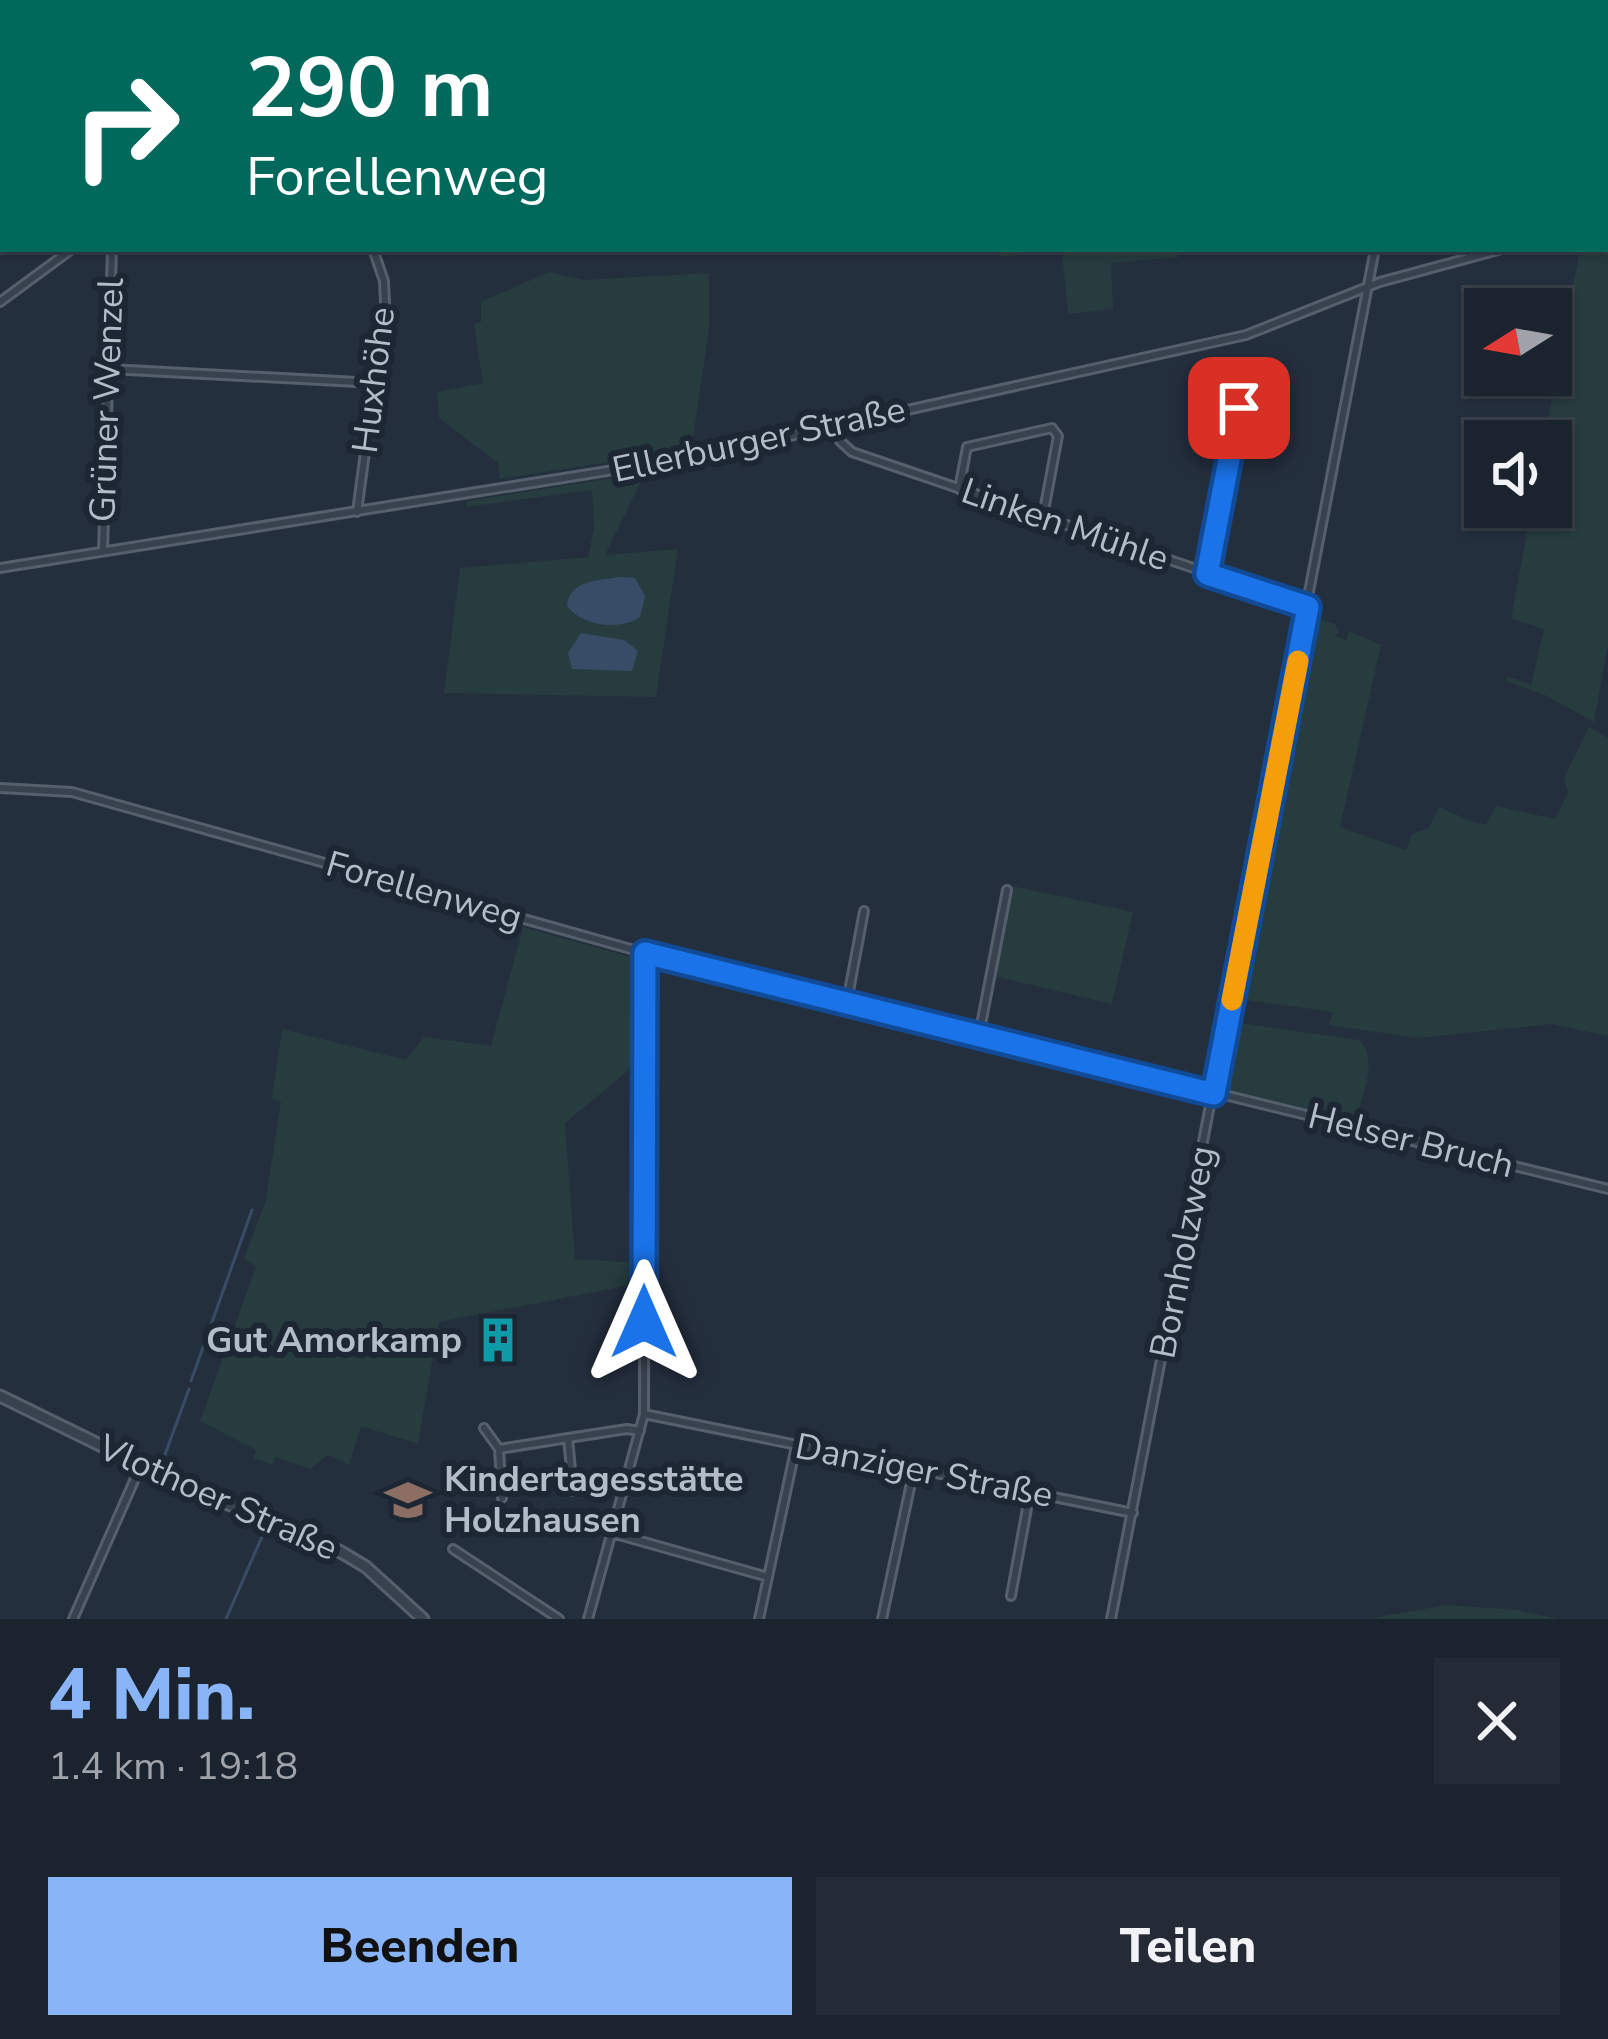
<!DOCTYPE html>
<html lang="de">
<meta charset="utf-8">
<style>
body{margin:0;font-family:"Nunito Sans",sans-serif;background:#242b36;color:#f1f3f6;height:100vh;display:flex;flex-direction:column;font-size:45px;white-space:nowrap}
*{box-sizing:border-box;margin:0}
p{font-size:39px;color:#a0a4aa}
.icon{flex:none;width:66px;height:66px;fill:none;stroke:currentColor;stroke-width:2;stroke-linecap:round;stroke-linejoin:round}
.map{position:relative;height:1619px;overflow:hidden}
.panel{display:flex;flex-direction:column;background:#1b232e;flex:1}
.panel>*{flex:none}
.top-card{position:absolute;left:0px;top:0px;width:1608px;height:252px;box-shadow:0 3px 9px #0004,0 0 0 3px #39404a;background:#00695c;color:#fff;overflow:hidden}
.needle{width:78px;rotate:259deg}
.buttons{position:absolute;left:1464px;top:288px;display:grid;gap:24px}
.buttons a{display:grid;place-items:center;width:108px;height:108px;border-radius:0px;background:#1b232e;box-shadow:0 3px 9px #0004,0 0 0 3px #39404a;font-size:60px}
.pin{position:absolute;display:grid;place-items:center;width:102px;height:102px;color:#fff;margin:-51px;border-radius:24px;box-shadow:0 6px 18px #0006}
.me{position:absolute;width:132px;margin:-66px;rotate:0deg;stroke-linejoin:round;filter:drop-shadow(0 0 9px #0008)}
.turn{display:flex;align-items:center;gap:42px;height:252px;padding:0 48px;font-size:54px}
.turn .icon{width:156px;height:156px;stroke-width:2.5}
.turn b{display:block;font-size:84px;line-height:102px}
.round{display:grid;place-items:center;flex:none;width:126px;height:126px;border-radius:0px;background:#242b36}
.summary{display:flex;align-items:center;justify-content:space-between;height:204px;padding:0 48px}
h1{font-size:72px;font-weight:800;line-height:90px;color:#8ab4f8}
.action{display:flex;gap:24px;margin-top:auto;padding:24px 48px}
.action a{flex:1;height:138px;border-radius:0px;background:#8ab4f8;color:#111;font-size:48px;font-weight:800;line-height:138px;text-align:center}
.action a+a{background:#242b36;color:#f1f3f6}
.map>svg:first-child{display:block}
.green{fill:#263c3f}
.water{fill:#394c67}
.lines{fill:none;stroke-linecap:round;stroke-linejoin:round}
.stream{stroke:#394c67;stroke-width:3}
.minor-casing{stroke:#565f6c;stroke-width:12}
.tertiary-casing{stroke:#565f6c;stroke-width:15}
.minor{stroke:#38414e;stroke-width:6}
.tertiary{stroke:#38414e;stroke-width:9}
.route-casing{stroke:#114b97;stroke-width:30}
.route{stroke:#1a73e8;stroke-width:21}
.slow{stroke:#f59e0b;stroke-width:21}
.labels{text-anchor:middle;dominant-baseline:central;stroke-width:12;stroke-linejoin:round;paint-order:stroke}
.street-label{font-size:36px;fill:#b4bcc9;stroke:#1d2633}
.poi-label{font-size:36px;font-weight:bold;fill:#b4bcc9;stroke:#1d2633;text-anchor:end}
</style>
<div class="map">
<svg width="1608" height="1619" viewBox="0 0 1608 1619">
<rect width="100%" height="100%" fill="#242f3e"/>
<path class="green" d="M1608,232V644L1594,722L1545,695L1506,681L1507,676L1531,685L1544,629L1511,618L1532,507H1551V441H1544L1580,249H1605Z
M996,249H1178L1179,257L1111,263L1113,309L1068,314L1062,252L999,257Z
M549,272L583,280L709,273V329L693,438L681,451L500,479L498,463L439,418L437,392L483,383L474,324L481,322V302Z
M645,473L605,555L678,549L656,697L444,693L460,568L588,557L594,528L592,490L466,507L467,501Z
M1312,617L1335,624L1338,633L1334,636L1346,640L1349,631L1381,645L1340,827L1406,850L1412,834L1429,828L1439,807L1475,823L1486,824L1496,806L1555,819L1568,792L1564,778L1589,727L1608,738V1036L1552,1024L1418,1038L1329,1025L1333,1012L1241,999Z
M1012,886L1133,912L1112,1004L994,976Z
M523,927L638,959L635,1065L565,1123L575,1259L640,1263L641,1283L439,1322L418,1444L361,1426L349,1465L328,1455L310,1469L276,1457L272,1465L254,1458L256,1450L200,1421L256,1267L244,1259L265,1203L281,1102L272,1098L282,1029L406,1060L424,1037L491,1046Z
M1232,1022L1359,1040C1380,1059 1361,1098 1355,1123L1224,1090L1220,1084Z
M1447,1605L1517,1610L1559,1619H1367Z"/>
<path class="water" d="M619,577L635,578L645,596L640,617C619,631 582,626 567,606C570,580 597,581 619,577Z
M581,633L624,640L638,651L632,671L572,669L568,653Z"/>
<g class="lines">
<path class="stream" d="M191,1381L252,1210
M162,1463L189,1389
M226,1619L264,1532"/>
<g class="minor-casing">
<path id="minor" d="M715,3L724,0
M1408,3L1409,0
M0,98H3
M1605,224H1608
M0,244H3
M0,302L72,249
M109,369L376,383
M834,426L840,441L852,452L1308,607
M959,489L967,447L1052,428L1058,436L1043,516
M357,512L385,303L384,281L373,249
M103,551L112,249
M0,568L695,457L1246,335L1380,282L1502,249
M1206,574L1239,408
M0,788L72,792L645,953L1608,1189
M847,1002L864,911
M979,1035L1007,890
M644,1414L1133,1513
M484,1428L499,1449
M573,1491L568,1438L627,1429L640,1431
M502,1498L499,1449L568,1438
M612,1533L768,1577
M453,1549L559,1619
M1011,1596L1030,1492
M73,1619L141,1465
M588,1619L644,1414L645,953
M759,1619L796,1446
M882,1619L914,1469
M1111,1619L1375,249"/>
</g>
<g class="tertiary-casing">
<path id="tertiary" d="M0,1396L165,1477L341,1552L366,1567L423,1619"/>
</g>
<use href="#minor" class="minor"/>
<use href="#tertiary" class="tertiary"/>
</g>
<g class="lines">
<g class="route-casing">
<path id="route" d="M644,1322L645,953L1214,1094L1308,607L1207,574L1239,408"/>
</g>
<use href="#route" class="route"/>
<path class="slow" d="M1232,1000L1298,661"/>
</g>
<defs>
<g id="building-bare" transform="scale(3.6)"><path d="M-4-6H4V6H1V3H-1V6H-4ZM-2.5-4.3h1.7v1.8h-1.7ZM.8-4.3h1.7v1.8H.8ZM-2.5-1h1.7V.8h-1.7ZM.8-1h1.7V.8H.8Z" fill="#0f9aa8" stroke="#1d2633" stroke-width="2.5" paint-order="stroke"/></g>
<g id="school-bare" transform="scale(3.6)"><path d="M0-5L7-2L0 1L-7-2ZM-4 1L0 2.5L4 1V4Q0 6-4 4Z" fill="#8d6e63" stroke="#1d2633" stroke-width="2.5" paint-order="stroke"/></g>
</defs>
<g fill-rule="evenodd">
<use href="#building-bare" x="498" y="1340"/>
<use href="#school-bare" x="408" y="1500"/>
</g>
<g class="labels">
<g class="street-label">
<text transform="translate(374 380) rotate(-83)">Huxhöhe</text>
<text transform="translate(107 400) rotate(-88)">Grüner Wenzel</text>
<text transform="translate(759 440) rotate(-12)">Ellerburger Straße</text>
<text transform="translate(1065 525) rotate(19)">Linken Mühle</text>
<text transform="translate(424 891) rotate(16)">Forellenweg</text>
<text transform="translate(1411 1141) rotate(14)">Helser Bruch</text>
<text transform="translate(1183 1252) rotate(-79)">Bornholzweg</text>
<text transform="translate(924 1471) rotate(11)">Danziger Straße</text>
<text transform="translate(218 1498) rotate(24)">Vlothoer Straße</text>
</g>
<g class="poi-label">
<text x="462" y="1340">Gut Amorkamp</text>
<text x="444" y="1479" text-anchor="start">Kindertagesstätte<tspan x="444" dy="41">Holzhausen</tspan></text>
</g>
</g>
</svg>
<div class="buttons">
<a><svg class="needle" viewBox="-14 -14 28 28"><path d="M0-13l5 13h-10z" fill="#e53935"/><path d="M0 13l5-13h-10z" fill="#a0a4aa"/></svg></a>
<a><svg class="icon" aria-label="sound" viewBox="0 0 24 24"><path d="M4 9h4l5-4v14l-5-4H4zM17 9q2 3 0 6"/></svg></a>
</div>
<div class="pin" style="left:1239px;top:408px;background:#d93025"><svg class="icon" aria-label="arrive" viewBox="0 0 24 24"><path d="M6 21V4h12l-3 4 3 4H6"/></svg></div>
<svg class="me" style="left:644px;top:1322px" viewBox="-20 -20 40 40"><path d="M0-17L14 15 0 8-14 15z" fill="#1a73e8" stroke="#fff" stroke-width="4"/></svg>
<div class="top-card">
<div class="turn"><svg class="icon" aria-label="right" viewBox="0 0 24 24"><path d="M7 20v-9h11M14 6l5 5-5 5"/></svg><div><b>290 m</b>Forellenweg</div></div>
</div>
</div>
<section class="panel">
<div class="summary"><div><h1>4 Min.</h1><p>1.4 km · 19:18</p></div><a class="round"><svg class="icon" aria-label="close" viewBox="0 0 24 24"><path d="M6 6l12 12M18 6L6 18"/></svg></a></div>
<div class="action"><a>Beenden</a><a>Teilen</a></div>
</section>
